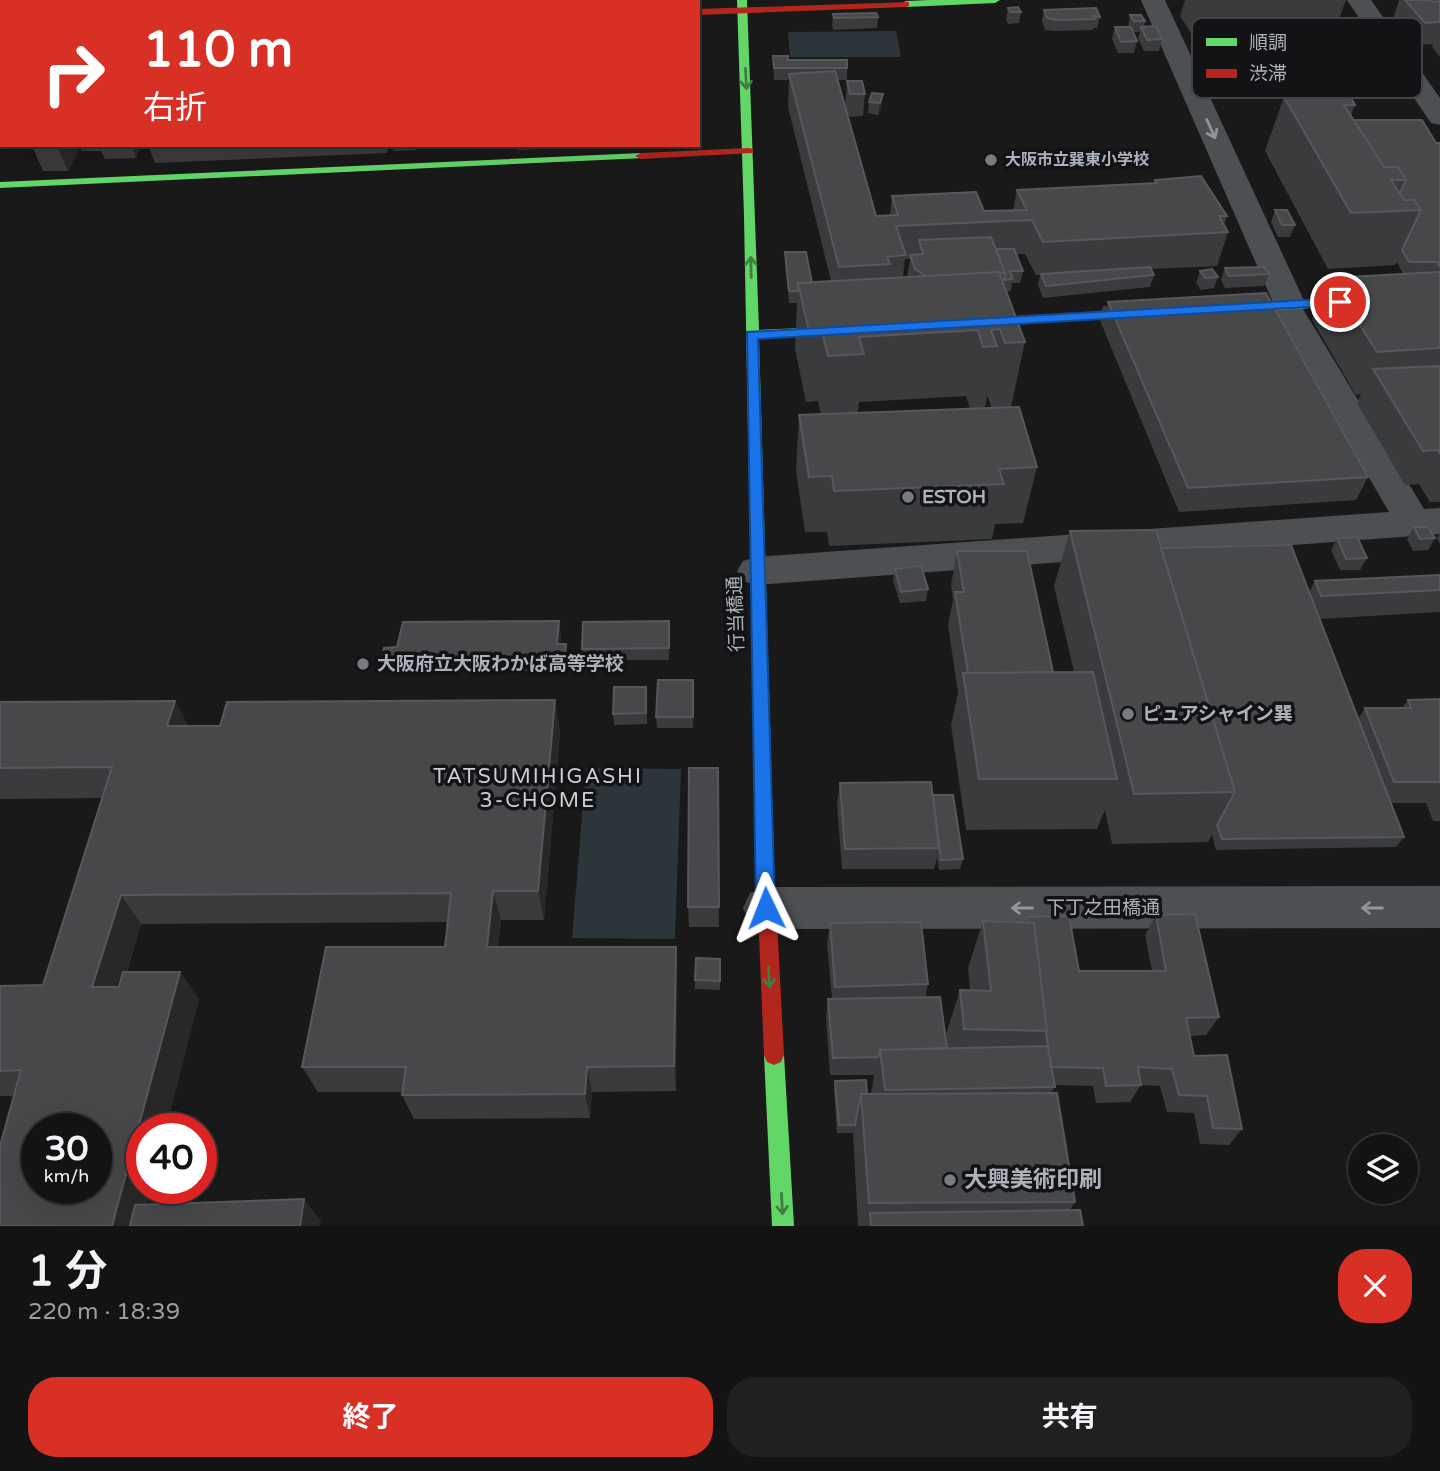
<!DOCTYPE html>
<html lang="ja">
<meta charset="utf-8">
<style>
body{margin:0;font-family:"Varela Round","Noto Sans JP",sans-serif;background:#202021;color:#f1f3f6;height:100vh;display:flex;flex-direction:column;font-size:26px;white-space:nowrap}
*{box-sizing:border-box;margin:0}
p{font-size:23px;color:#9d9ea0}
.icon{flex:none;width:38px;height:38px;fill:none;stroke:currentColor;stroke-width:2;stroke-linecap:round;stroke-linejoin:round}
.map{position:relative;height:1226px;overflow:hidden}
.details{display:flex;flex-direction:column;background:#131313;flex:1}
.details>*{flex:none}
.hud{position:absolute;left:0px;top:0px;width:700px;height:147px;box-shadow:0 7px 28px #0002,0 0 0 2px #323233;background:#d93025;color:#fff;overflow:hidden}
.controls{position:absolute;left:1348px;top:1134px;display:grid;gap:14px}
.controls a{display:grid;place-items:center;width:70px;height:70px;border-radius:50%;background:#131313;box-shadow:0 7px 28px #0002,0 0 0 2px #323233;font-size:35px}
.speed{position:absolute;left:21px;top:1113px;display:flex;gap:14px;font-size:35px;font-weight:700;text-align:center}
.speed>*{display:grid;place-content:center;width:91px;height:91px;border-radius:50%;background:#131313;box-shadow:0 7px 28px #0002,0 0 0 2px #323233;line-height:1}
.speed small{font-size:18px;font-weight:400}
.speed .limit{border:10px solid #d22;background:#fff;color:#111}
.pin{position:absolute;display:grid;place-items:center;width:60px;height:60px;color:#fff;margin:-30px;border:4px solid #fff;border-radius:50%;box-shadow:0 2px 7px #0007}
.me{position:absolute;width:77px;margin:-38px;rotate:358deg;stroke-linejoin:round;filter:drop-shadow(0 0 5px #0008)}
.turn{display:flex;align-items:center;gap:24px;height:147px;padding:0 28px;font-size:32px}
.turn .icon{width:91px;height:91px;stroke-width:2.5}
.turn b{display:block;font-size:49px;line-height:60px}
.round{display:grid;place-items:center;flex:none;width:74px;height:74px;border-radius:28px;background:#202021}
.head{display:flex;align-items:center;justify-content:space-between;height:119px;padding:0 28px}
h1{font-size:42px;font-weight:700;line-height:52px}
.action{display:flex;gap:14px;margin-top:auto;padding:14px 28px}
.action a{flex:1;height:80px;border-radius:28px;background:#d93025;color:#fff;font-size:28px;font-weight:700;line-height:80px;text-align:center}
.action a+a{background:#202021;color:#f1f3f6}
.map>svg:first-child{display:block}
.water{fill:#2c363a}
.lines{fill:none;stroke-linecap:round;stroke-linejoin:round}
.street{fill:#4d5052;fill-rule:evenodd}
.fast{fill:#63d668;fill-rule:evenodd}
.jam{fill:#b3261e;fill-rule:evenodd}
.wall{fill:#3a3b3c;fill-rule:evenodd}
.shaded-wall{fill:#282829}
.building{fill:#47484a;stroke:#56585b;stroke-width:2;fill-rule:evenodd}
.oneway{stroke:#3f7e43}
.oneway2{stroke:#8f959a}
.route{fill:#1a73e8;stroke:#114b97;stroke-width:2}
.poi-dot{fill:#787c81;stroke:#131315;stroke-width:2.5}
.labels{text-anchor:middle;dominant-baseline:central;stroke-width:7;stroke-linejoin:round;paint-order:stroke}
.far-poi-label{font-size:16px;font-weight:bold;fill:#abb2b9;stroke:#131315;text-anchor:start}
.poi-label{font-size:19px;font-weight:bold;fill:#abb2b9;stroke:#131315;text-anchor:start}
.street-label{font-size:19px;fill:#abb2b9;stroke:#131315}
.neighbourhood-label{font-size:21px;letter-spacing:2px;fill:#ccd0d5;stroke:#131315}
.near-poi-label{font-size:23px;font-weight:bold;fill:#abb2b9;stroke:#131315;text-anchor:start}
.key{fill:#131315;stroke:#414346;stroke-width:2}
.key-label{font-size:19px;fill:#abb2b9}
</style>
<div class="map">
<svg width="1440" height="1226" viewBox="0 0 1440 1226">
<rect width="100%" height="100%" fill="#191919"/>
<path class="water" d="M896,31L901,57H790L788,32Z
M586,768L681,769L675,939L572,938Z"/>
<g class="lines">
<path class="street" d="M1141,0H1165L1306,305L1303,309L1424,509L1440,508V534L756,585L743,581L737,571L743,561L756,557L1389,512L1269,305L1272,300Z
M1347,0H1371L1440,98V125L1431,123Z
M0,16H2L0,34Z
M1440,886V928L766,929L750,923L743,908L750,893L766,887Z"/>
<path class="fast" d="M737,0H747L759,330L847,326L853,330L847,334L759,339L774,863L771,869L765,871L759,869L756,863L744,216Z
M930,0H1000L995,3L906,7L901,4L906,1Z
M0,38H2L0,45Z
M641,153L645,154V158L0,188V182Z
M1440,293V301L1222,313L1216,309L1222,305Z
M774,1045L781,1048L784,1055L794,1226H772L764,1055L767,1048Z"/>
<path class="jam" d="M909,2V6L906,7L698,15V9Z
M749,148L753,149V153L641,159L635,156L641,153Z
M1151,309L1156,310V316L967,327L961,323L967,319Z
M765,855L771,857L774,863L784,1055L781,1062L774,1065L767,1062L764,1055L756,863L759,857Z"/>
</g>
<path class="wall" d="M130,0H205V2H131Z
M210,0H259V2H211Z
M1185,0H1346L1337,24L1397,50L1388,73L1319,74L1303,47L1306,38L1305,37L1196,41L1180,16Z
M1399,0H1440V57L1432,47L1433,44L1416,45L1393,18Z
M1008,8L1021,12L1019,23L1008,24L1006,19Z
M1044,10L1100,17L1097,28H1093V30L1054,31L1045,30L1042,21Z
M833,14L878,17L877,28L833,30L832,26Z
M1130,15L1145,21L1144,27L1162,39L1159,51H1144L1138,38L1140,32H1133L1137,41L1134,53H1118L1112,39L1115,27H1128Z
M773,56L788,60L847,68V80H838L845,104L847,81L865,94L863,116L848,117L876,216L890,215L892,196L984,211L1013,210L1017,190L1154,183L1155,180L1227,216L1224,225L1228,232L1217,266L1151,269L1154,275L1150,287L1043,298L1038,285L1040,275H1036L1025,254H1017L1023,271L1020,283H1012L1011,291L1007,292L1025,342L1011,407L1037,467L1023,523L995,524L992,539L829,546L827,532H805L796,471L799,415H821L818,401L806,402L795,349L797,303H789L785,264V252L812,283L831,281L788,107L789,80H774ZM905,259H910L907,277H903ZM966,396L970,409L858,413L859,402ZM987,396L990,402L991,408H985Z
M1206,66L1221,74L1217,85L1207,86L1202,78Z
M872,93L882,106L878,115L868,113L869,102Z
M1284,97L1355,105L1351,115L1354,120L1436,143H1440V502H1430L1419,484L1405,485L1357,403L1361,394L1356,395L1312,320L1330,278L1403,274L1397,262L1395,265L1328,269L1265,151Z
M34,145H141L136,158L105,159L101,151H82L80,147L68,171H43L33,148Z
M148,145H388L387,153L155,163Z
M392,145H417L416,150L394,151Z
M517,145H599V146L518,150Z
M1275,210L1295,225L1290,237H1278L1271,222Z
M1225,268L1269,274L1264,286L1225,288L1221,280Z
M1200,271L1218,277L1214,288L1201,290L1196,283Z
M1108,302L1368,477L1356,500L1179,512L1099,318L1103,306H1107Z
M1414,527L1435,538L1428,550L1413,551L1407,539Z
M1070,531L1161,548L1309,592L1315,581L1440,575V612L1319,619L1358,719L1365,708H1402L1408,700L1440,699V821H1433L1426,803H1391L1404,837L1396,847L1216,850L1212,835L1208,842L1112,844L1105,810L1097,829L966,830L951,725L958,693L948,625L953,600L951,585L957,551L1053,672H1074L1054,586Z
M1440,533V544L1437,538Z
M1337,538L1367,558L1360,570H1340L1331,550Z
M895,569L928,589L926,601L900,603L893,581Z
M669,621V660H583L582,649Z
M561,633L560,644H566L568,656L566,671H386L382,659Z
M693,680V728H657L656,717Z
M647,698V724L614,725L613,714Z
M555,700L560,732L544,920H501L498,947H676L677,974L676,1091L592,1092L590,1118L414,1119L402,1095L403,1092H318L302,1067L445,947L448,922L141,924L127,972L199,999L146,1205L321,1221L0,1226L14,1096H0V986L43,985L102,798L0,799V702L175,701L188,726H220Z
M718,768L719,927H689L688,907Z
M840,783L933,795L963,859L960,869L939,870L937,858L934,869H842L837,804Z
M1156,915L1219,1017L1206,1035L1190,1036L1194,1056L1242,1129L1229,1145L1200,1144L1194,1113L1167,1112L1160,1086L1141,1085L1130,1102L1096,1103L1093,1086L1054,1085L1055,1087L1051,1093L1075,1202L1070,1210L1083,1226H858L853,1133H837L834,1090L835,1081L867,1094H871L874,1075H830L826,1018L828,999H832L827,943L830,923L928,984L925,998L947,1048L946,1034L960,990L970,991L968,968L983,921L1024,923L1026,917L1079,971H1152L1145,935Z
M720,959V990L695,989V980Z"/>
<path class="shaded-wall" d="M883,94L882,106L878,115L880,103Z
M1,104L2,142L0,145V106Z
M60,145H79L80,147L68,171L58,148Z
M131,145H141L136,158Z
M559,621L561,633L559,656L557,644Z
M566,644L568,656L566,671L564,660Z
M555,700L560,732L544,920L538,891Z
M175,701L192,732L167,726Z
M493,891L501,920L495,975L487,947Z
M121,895L141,924L114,1014L92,987Z
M676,947L677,974L676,1091L674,1066Z
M180,972L199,999L166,1129H142V1188H151L141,1226H112Z
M587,1067L592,1092L590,1118L585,1094Z
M304,1199L321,1221L320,1226H300Z"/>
<path class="building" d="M360,0H585V2H360Z
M1405,0H1431L1433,2L1440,1V22L1425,23Z
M1018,7L1021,12H1010L1008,8Z
M1096,8L1100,17L1093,16L1095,19L1056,20L1047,18L1044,10Z
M876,13L878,17L834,18L833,14Z
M1130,15H1141L1145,21H1134Z
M1156,26L1162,39L1147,40L1141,27Z
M1115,27H1131L1137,41L1121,42Z
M0,54H2V104L0,106Z
M773,56H788V60H847V68H774Z
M835,71L876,216L898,215L892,196L976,192L984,211L1027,210L1017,190L1157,183L1155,180L1201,176L1227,216H1219L1228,232L1043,242L1032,220L896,226L906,255L887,257L890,264L839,267L789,74Z
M847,81H862L865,94H850Z
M872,93L883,94L880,103L869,102Z
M1350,96L1355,105H1344L1384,167H1398L1406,180H1391L1404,200H1414L1421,210L1351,213L1284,97Z
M1354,120H1422L1436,143H1440V267L1437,262H1409L1402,250L1421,210L1414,200H1404L1400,193L1406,180L1398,167H1384Z
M34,145H60L58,148H33Z
M1275,210H1287L1295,225H1282Z
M991,237L1005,273H1000L999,272L926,276L915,269L910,255L923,254L919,240Z
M996,249H1014L1023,271H1010L1013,279L1004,280L1005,273Z
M785,252H806L812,283H798V291H789Z
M1150,267L1154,275L1046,286L1041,274Z
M1264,267L1269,274L1229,276L1225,268Z
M1212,269L1218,277L1205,278L1200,271Z
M999,272L1025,342L1005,343L1000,329L991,330L997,346L983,347L978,330L859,337L864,354L828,356L823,335L810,336L798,283Z
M1440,272V348L1377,352L1330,278Z
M1266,293L1368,477L1188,488L1108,302Z
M1440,366V454L1438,450L1423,451L1373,369Z
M1019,407L1037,467L999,469L1004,484L834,491L832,476L809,477L799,415Z
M1414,527H1428L1435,538L1420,539Z
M1156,530L1235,792L1134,794L1070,531Z
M1357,537L1367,558L1346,559L1337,538Z
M1291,545L1404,837L1222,839L1217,825L1235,792L1161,548Z
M957,551H1027L1053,672L968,673L955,592H964Z
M921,566L928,589L901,592L895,569Z
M1440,575V590L1321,596L1315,581Z
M559,621L557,644H566L564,660L382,659L384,648L397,647L403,622Z
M669,621V648L582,649L583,622Z
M1093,672L1117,779H979L963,673Z
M658,680H693V717H656Z
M614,687H646V713L613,714Z
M1440,699V782H1394L1365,708H1411L1408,700Z
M555,700L538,891H493L487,947H676L674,1066L587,1067L585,1094L402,1095L406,1067H302L326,947H445L451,893L121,895L92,987H119L123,972H180L112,1226H0V1146L21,1070L0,1071V986L43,985L112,767L0,768V702L175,701L167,726H220L227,702ZM37,1129H96V1188H37Z
M689,768H718L719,907H688Z
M931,782L939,848L845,849L840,783Z
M933,795H953L963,859L941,860Z
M1195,914L1219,1017L1186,1018L1194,1056L1227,1055L1242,1129L1213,1128L1207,1096L1179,1095L1172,1069L1138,1067L1141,1085L1106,1086L1103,1068L1051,1067L1046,1033L1047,1031L1034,923H1027L1026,917L1069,916L1079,971H1166L1156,915Z
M983,921L1034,923L1047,1031L964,1029L960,990L991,991Z
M921,922L928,984L835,987L830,923Z
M696,958L720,959V981L695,980Z
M940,997L947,1048L880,1050L878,1057L833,1058L828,999Z
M1048,1046L1055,1087L885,1090L880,1050Z
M866,1080L867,1094H861L855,1125H839L835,1081Z
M1057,1093L1075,1202L869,1203L861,1094Z
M304,1199L300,1226H130L135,1205Z
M1080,1210L1083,1226H871L870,1213Z"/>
<defs><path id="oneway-shaft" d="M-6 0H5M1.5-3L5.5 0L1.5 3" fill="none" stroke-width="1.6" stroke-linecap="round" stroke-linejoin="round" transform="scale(1.75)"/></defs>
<g class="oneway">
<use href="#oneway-shaft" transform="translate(746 79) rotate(87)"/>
<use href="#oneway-shaft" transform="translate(751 267) rotate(-91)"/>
<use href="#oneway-shaft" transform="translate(769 977) rotate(87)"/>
<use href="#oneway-shaft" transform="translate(782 1204) rotate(87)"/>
</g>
<g class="oneway2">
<use href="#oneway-shaft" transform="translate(1211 129) rotate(66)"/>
<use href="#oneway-shaft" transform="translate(1022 908) rotate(180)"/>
<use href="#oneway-shaft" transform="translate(1372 908) rotate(180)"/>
</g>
<path class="route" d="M1340,298L1346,302L1345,305L758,339L775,908L772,914L766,917L759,914L756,908L747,332Z"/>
<g class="poi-dot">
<circle cx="991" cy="160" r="7"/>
<circle cx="908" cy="497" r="7"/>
<circle cx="363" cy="664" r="7"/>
<circle cx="1128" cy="714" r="7"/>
<circle cx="950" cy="1180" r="7"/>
</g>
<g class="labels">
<g class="far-poi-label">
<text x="1005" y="160">大阪市立巽東小学校</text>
</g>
<g class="poi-label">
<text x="922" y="497">ESTOH</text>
<text x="377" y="664">大阪府立大阪わかば高等学校</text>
<text x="1142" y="714">ピュアシャイン巽</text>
</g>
<g class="street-label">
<text transform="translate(736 614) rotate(-92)">行当橋通</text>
<text x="1103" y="908">下丁之田橋通</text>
</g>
<g class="neighbourhood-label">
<text x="538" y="776">TATSUMIHIGASHI<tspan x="538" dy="24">3-CHOME</tspan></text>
</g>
<g class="near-poi-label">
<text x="964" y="1180">大興美術印刷</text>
</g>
</g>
<rect x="1192" y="18" width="230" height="80" rx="10" class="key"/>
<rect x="1206" y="38" width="31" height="8" fill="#63d668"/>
<rect x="1206" y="69" width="31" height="9" fill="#b3261e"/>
<g class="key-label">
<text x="1249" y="49">順調</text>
<text x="1249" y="80">渋滞</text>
</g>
</svg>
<div class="controls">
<a><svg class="icon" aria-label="layers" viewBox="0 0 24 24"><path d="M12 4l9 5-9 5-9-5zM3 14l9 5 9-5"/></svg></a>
</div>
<div class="speed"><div>30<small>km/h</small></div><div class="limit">40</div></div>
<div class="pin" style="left:1340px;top:302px;background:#d93025"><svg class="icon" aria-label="arrive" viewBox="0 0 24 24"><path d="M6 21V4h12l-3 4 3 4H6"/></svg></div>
<svg class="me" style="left:766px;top:908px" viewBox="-20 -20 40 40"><path d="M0-17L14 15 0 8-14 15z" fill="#1a73e8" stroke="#fff" stroke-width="4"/></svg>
<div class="hud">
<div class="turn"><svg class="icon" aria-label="right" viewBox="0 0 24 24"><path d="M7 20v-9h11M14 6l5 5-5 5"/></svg><div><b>110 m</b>右折</div></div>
</div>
</div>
<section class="details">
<div class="head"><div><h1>1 分</h1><p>220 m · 18:39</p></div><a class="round" style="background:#d93025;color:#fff"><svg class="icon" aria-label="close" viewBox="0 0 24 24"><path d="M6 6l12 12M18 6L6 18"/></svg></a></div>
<div class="action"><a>終了</a><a>共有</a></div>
</section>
